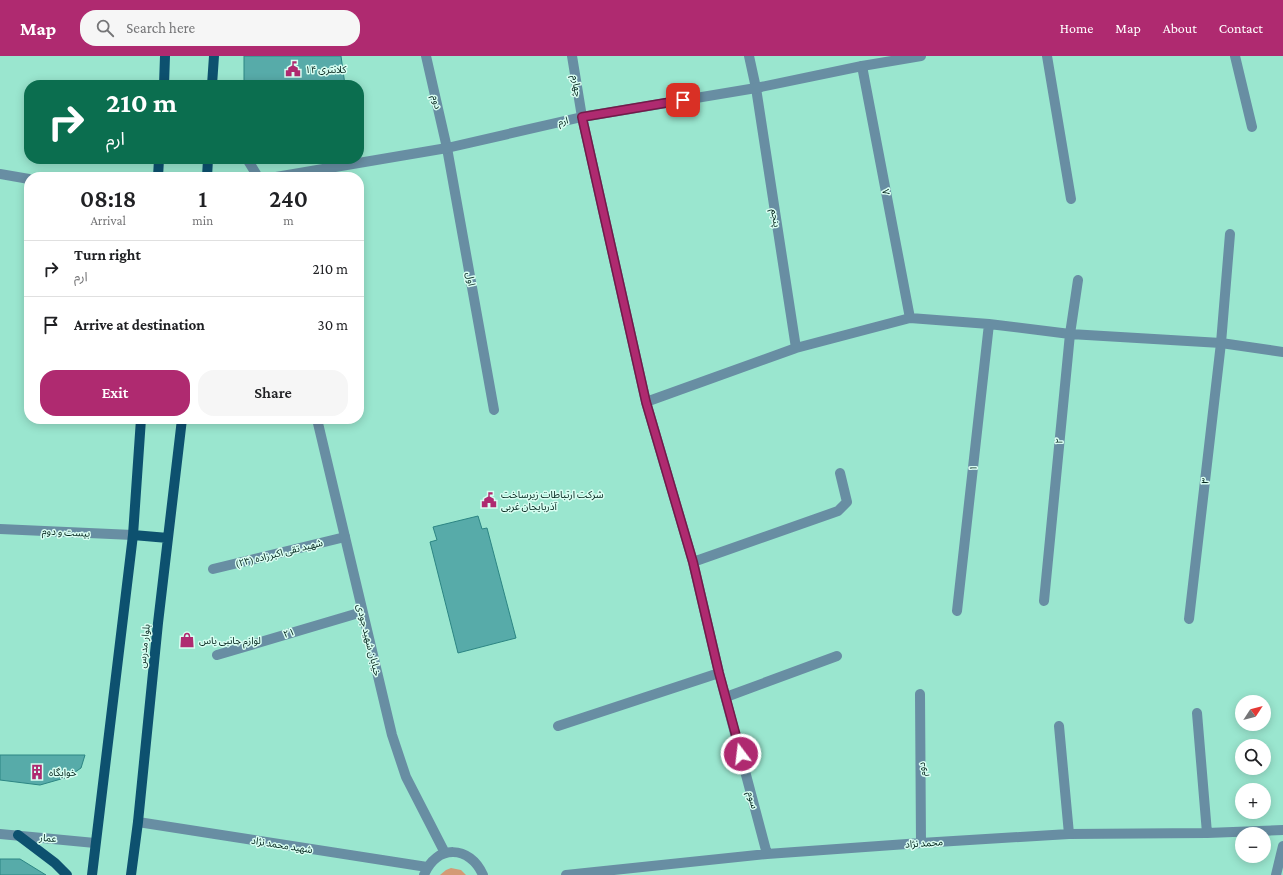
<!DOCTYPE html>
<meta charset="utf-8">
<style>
body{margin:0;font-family:"Crimson Pro","Noto Sans Arabic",serif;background:#f6f6f6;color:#202124;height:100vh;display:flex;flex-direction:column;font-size:15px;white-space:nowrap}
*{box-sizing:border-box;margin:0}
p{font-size:13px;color:#757577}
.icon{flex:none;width:22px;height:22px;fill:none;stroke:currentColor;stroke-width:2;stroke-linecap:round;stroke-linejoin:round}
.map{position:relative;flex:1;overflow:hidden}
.sheet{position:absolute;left:24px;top:116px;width:340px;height:252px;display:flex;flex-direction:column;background:#fff;border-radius:16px;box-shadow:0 2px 10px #0003}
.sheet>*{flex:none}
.hud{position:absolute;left:24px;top:24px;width:340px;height:84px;border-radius:16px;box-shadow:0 2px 10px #0003;background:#0b6e4f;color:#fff;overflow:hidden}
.needle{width:26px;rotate:54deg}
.controls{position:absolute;left:1235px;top:639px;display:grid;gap:8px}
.controls a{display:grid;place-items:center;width:36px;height:36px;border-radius:50%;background:#fff;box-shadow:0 2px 10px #0003;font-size:20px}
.pin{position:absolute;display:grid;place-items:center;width:34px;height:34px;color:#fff;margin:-17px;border-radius:8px;box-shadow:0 2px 6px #0006}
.me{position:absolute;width:44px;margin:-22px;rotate:345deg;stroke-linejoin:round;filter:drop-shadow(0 0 3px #0008)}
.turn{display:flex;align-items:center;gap:14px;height:84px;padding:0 16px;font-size:18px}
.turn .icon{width:52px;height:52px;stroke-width:2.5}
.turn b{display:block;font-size:28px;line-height:34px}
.eta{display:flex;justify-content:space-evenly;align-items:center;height:68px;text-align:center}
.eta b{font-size:24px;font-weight:600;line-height:28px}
.button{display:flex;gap:8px;margin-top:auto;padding:8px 16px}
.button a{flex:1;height:46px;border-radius:16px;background:#af2a70;color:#fff;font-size:16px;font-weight:600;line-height:46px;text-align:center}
.button a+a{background:#f6f6f6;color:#202124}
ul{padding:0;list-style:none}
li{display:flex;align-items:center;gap:12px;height:56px;padding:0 16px;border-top:1px solid #e0e0e0}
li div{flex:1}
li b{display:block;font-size:15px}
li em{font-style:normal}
header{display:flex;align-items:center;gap:24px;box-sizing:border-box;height:56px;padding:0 20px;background:#af2a70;color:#fff}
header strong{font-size:19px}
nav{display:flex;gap:22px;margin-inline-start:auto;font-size:14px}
.search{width:280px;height:36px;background:#f6f6f6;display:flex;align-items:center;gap:10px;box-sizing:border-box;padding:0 14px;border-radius:16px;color:#757577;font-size:15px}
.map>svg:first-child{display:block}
.green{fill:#d49a75}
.building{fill:#57aba9;stroke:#2c8583}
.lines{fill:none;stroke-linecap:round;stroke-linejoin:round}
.minor{stroke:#688ea3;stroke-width:10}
.tertiary{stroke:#688ea3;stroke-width:10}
.primary{stroke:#0d516f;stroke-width:10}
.route-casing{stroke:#721b49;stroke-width:10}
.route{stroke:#af2a70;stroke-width:7}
.labels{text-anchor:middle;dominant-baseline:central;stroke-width:3;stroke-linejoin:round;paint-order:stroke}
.poi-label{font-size:10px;fill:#04251d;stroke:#d9fef2;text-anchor:start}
.street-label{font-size:10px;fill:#04251d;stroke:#d9fef2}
</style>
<header>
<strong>Map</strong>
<div class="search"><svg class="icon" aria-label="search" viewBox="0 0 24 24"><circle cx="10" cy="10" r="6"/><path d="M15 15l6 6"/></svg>Search here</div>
<nav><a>Home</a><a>Map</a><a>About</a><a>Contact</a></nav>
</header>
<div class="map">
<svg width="1283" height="819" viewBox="0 0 1283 819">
<rect width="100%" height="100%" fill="#9ae6cf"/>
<path class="green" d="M451,812L461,814L466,819H440L446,814Z"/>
<path class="building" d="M244,0H341L345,29H247L244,25Z
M478,460L482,473L487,472L516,582L458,597L430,486L437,484L433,471Z
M0,699H85L81,712L68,721L40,729L0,724Z
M0,803H20L46,819H0Z"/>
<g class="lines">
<path class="minor" d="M426,0L447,92L494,354
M572,0L582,61L646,346L693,506L719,617L767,798
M749,0L756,32L796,292
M1047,0L1071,143
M1235,0L1252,71
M862,10L910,262
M0,118L29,123
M646,346L796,292L910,262L989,268L1070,278L1221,287L1283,296
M0,473L133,479
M693,506L838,455L847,446L840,417
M213,513L345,481
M1044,545L1070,278L1078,224
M957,555L989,268
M1189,563L1221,287L1230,178
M217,599L362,556
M920,638L921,787
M726,641L837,600
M1197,657L1207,777
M558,670L719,617
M1059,670L1069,778
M566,819L767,798L921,787L1069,778L1207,777L1283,774"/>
<path class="tertiary" d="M247,103L258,121
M276,121L447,92L582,61L756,32L862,10L921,0
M317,363L392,679L406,721L445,797
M138,766L427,811
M0,778L95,787
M424,819C436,788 470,789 483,819
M1276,819L1283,790"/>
<path class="primary" d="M164,29L165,0
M212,29L214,0
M158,121L159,103
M207,121L208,103
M133,479L168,482
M18,779L55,807L67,819
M92,819L133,479L141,363
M131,819L138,766L158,567L182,363"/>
</g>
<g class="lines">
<g class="route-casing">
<path id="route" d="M683,44L582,61L646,346L693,506L719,617L741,698"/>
</g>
<use href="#route" class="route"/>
</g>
<defs>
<g id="civic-bare" transform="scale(1.2)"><path d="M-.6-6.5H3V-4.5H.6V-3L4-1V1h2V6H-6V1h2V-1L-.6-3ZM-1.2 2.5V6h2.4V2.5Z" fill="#af2a70" stroke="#d9fef2" stroke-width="2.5" paint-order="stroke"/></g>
<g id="shop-bare" transform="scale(1.2)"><path d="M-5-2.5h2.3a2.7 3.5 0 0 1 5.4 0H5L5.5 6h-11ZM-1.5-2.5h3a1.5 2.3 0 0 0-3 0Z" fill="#af2a70" stroke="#d9fef2" stroke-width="2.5" paint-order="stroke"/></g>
<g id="building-bare" transform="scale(1.2)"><path d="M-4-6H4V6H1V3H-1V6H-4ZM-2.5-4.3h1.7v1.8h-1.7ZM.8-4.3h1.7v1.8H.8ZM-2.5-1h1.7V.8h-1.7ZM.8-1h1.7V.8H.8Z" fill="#af2a70" stroke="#d9fef2" stroke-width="2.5" paint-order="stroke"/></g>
</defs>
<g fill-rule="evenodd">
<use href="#civic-bare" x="293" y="13"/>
<use href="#civic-bare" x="489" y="444"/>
<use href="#shop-bare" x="187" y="584"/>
<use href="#building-bare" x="37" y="716"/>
</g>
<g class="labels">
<g class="poi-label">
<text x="305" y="13">کلانتری ۱۴</text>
<text x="501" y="438">شرکت ارتباطات زیرساخت<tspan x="501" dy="12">آذربایجان غربی</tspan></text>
<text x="199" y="584">لوازم جانبی یاس</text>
<text x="49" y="716">خوابگاه</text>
</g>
<g class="street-label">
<text transform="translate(577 30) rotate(81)">چهارم</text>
<text transform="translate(437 46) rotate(77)">دوم</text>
<text transform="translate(563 65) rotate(-13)">ارم</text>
<text transform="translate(886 136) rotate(79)">۷</text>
<text transform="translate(776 162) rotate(81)">پنجم</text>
<text transform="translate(471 223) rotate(80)">اول</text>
<text transform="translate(1059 385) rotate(-84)">۲</text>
<text transform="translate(973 412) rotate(-84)">۱</text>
<text transform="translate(1205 425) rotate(-83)">۳</text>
<text transform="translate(66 476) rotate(3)">بیست و دوم</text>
<text transform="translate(279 497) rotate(-14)">شهید تقی اکبرزاده (۲۳)</text>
<text transform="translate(289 577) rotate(-17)">۲۱</text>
<text transform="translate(369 584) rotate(76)">خیابان شهید جودی</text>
<text transform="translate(144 590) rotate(-84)">بلوار مدرس</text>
<text transform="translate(921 713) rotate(-90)">دوم</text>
<text transform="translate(753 744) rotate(75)">سوم</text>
<text transform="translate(48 782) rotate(5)">عمار</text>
<text transform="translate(924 787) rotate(-4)">محمد نژاد</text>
<text transform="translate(282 789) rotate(9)">شهید محمد نژاد</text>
</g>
</g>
</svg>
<div class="controls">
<a><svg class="needle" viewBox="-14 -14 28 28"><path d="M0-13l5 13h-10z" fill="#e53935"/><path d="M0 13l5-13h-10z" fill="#757577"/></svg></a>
<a><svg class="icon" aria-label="search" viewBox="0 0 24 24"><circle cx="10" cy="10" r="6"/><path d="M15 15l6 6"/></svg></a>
<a>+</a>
<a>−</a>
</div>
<div class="pin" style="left:683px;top:44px;background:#d93025"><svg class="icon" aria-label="arrive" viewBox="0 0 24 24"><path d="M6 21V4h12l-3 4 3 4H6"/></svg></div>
<svg class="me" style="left:741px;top:698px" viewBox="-20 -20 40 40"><circle r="17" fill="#af2a70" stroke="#fff" stroke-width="3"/><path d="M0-11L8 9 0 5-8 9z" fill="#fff"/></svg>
<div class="hud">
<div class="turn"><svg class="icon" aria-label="right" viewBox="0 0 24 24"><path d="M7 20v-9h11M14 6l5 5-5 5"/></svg><div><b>210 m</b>ارم</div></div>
</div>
<section class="sheet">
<div class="eta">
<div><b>08:18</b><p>Arrival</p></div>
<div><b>1</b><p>min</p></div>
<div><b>240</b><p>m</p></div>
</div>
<ul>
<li><svg class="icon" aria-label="right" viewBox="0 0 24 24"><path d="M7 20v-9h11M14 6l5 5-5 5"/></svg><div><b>Turn right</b><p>ارم</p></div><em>210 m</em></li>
<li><svg class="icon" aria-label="arrive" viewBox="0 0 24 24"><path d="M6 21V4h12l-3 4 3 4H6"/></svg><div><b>Arrive at destination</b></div><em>30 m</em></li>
</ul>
<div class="button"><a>Exit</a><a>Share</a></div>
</section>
</div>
